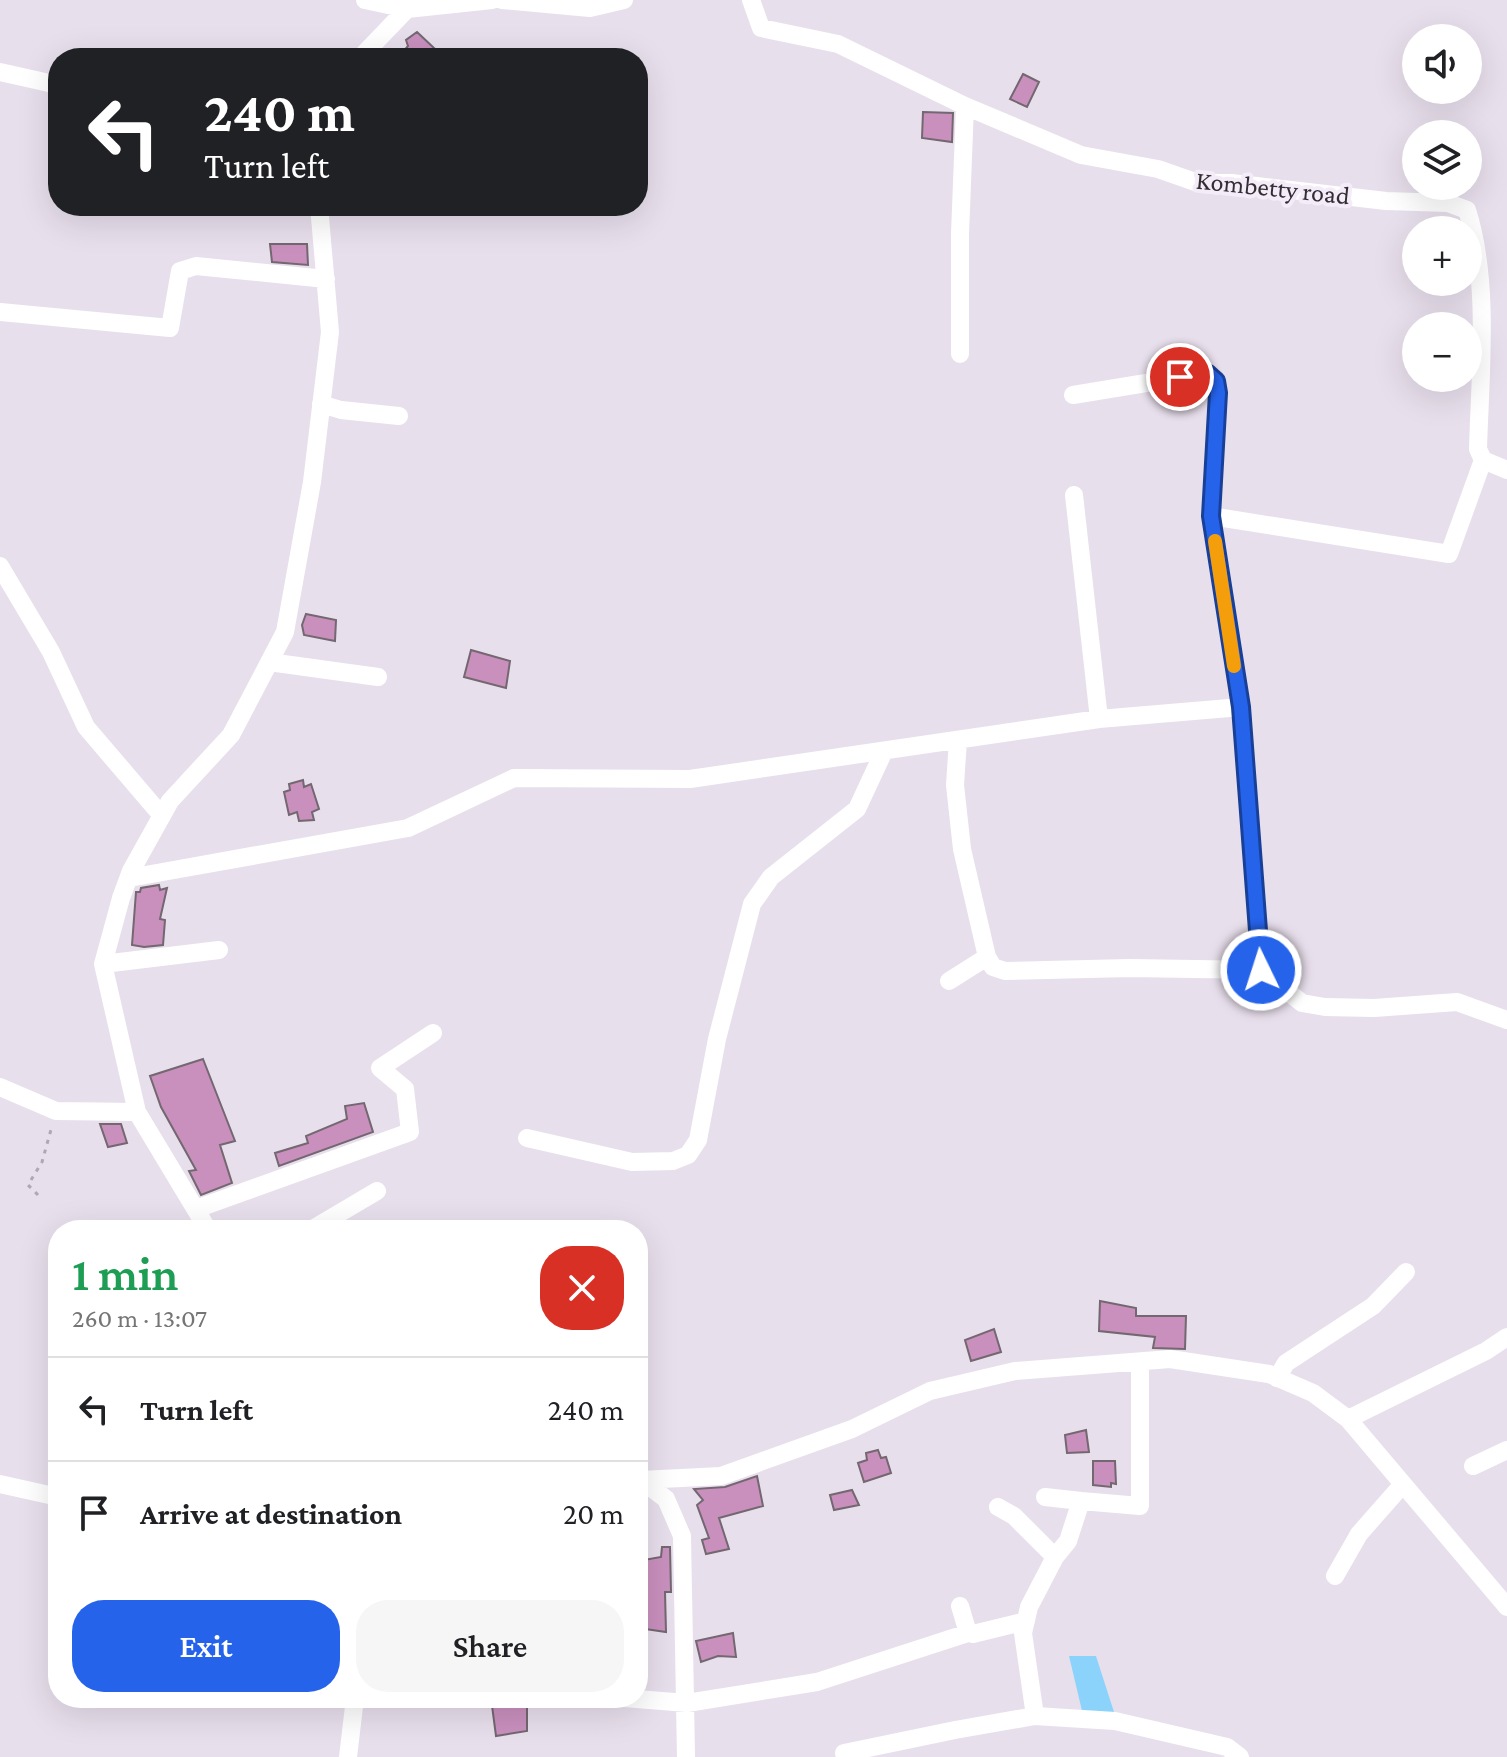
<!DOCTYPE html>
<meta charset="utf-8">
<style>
body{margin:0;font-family:"Crimson Pro",serif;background:#f6f6f6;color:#202124;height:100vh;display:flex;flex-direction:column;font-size:30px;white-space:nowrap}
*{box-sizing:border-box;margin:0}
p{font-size:26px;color:#757577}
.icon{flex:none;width:44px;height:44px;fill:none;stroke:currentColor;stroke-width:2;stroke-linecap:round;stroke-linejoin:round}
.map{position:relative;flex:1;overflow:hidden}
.side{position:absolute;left:48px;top:1220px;width:600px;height:488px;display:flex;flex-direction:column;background:#fff;border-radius:32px;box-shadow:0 8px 32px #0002}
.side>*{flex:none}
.banner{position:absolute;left:48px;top:48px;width:600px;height:168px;border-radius:32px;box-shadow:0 8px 32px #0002;background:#202124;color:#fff;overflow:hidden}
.fabs{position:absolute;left:1402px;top:24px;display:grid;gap:16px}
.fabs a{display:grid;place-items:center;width:80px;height:80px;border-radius:50%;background:#fff;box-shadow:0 8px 32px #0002;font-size:40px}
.pin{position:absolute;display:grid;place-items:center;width:68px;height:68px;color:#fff;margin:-34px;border:4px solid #fff;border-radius:50%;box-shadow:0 2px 8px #0007}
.me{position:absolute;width:88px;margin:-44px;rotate:356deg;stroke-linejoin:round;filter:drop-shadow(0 0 6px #0008)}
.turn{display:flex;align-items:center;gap:28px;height:168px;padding:0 24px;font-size:36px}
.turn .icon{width:104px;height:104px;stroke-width:2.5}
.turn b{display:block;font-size:56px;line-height:68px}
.round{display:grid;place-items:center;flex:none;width:84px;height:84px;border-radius:32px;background:#f6f6f6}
.headline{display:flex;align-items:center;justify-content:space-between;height:136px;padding:0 24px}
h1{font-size:48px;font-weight:600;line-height:60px;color:#1e9e55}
.action{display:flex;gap:16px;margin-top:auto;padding:16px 24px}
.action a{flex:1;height:92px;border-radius:32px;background:#2563eb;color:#fff;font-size:32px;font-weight:600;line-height:92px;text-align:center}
.action a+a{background:#f6f6f6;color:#202124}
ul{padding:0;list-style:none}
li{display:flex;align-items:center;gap:24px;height:104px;padding:0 24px;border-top:2px solid #e0e0e0}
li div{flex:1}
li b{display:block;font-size:30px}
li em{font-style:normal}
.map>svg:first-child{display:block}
.water{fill:#8cd3fc}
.building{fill:#c990be;stroke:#736770;stroke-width:2}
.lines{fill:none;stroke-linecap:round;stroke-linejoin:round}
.path{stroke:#afa8b2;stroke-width:3;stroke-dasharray:4 6;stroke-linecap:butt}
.minor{stroke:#fff;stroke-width:18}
.route-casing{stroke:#184099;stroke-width:20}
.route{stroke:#2563eb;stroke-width:14}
.slow{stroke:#f59e0b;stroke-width:14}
.labels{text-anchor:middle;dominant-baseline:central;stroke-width:8;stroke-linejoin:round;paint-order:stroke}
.street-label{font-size:26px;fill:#322e33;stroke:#f5ecf9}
</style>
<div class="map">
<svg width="1507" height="1757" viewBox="0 0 1507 1757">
<rect width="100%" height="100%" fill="#e8dfec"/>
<path class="water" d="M1069,1656H1096L1114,1712L1083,1715Z"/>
<path class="building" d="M417,32L434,48L431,51L441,58H409L403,52L408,46L406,40Z
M1023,74L1039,82L1027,107L1010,99Z
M923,112L953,113L952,142L922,138Z
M270,244H307L308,265L272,262Z
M306,614L336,620L335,641L304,635L302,625Z
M471,650L510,661L506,688L464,677Z
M303,780L304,787L311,784L319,809L312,812L314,820L299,821L297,812L289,815L284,792L290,790L289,784Z
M159,885L160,890L167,888L160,919L165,920L163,945L144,947L132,945L136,892H140L141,888Z
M203,1059L235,1141L220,1145L232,1183L201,1195L189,1171L196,1170L161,1107L150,1076Z
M364,1103L373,1132L279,1166L275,1153L308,1143L306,1136L347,1119L345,1106Z
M100,1124H121L127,1143L108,1147Z
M1100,1301L1136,1308V1316H1186L1185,1349L1153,1348L1155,1337L1099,1331Z
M994,1329L1001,1352L971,1361L965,1340Z
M1086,1430L1089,1452L1067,1453L1065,1435Z
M878,1450L881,1458L886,1457L891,1473L864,1482L858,1463L867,1460L866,1453Z
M1093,1461H1115L1116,1484L1111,1483V1487L1093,1485Z
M757,1476L763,1506L719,1518L729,1549L706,1554L702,1540L709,1538L697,1505L703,1500L694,1489L725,1487Z
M852,1490L859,1505L834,1510L830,1495Z
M662,1547H670L671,1592H665L666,1632L638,1628V1561L661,1557Z
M733,1633L736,1657L718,1656L701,1662L696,1641Z
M491,1698H527V1731L496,1736Z"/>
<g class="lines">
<path class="path" d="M38,1195L28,1185L42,1162L52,1126"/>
<path class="minor" d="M365,0L407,9
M502,0L590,8L624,0
M751,0L761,28L838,44L965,106L1081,155L1158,169L1198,183H1231L1386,201L1448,203L1467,210C1490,282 1480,374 1478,449L1483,460L1507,470
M360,58L407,9L492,0
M0,72L58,85
M0,312L170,328L180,271L196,266L326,279
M960,354V234L965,106
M321,404L341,410L399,416
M1074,495L1099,719
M1211,516L1449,554L1483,460
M0,566L51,652L86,727L162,816
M269,662L378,677
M1241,707L1261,970
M958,740L955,785L962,849L987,957L993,967L1005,971L1129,968L1261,970L1302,1003L1325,1007L1374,1008L1457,1002L1507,1020
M129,878L408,828L514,778L690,779L1099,719L1241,707L1211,516L1218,393L1216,381L1207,373L1073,395
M103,964L219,950
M949,981L987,957
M0,1087L56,1111L137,1112
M527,1138L632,1162L673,1161L688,1155L698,1140L717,1039L752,904L771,877L857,809L884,751
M196,1209L410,1132L405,1089L380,1068L433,1033
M208,1230L137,1112L103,964L121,898L131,871L170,801L231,735L285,632L312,482L330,332L319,206
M311,1230L377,1191
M1277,1378L1286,1363L1373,1306L1406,1272
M1348,1419L1486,1351L1507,1337
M1473,1466L1507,1450
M641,1480L721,1476L852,1429L930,1391L1015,1371L1170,1359L1269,1374L1313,1393L1348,1419L1507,1607
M638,1481L641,1480L666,1499L682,1536L686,1757
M0,1484L58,1497
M1045,1497L1081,1501
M998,1507L1014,1516L1055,1557
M1335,1576L1359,1534L1403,1484
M960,1606L968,1633L973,1634L1026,1621
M624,1698L687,1703L817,1682L968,1633
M1035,1716L1115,1721L1227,1747L1240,1757
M844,1753L955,1730L1035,1716L1023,1633L1029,1607L1055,1557L1068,1541L1081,1501L1140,1506V1362
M348,1757L355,1698"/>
</g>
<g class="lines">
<g class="route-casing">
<path id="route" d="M1180,377L1207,373L1216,381L1218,393L1211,516L1241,707L1261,970"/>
</g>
<use href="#route" class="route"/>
<path class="slow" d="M1215,541L1234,666"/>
</g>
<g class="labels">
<g class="street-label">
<text transform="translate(1273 188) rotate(6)">Kombetty road</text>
</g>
</g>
</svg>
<div class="fabs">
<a><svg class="icon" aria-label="sound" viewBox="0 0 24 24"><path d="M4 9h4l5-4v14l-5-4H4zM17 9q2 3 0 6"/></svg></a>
<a><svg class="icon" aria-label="layers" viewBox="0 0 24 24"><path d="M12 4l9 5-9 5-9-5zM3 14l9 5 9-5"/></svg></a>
<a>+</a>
<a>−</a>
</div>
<div class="pin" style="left:1180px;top:377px;background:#d93025"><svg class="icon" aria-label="arrive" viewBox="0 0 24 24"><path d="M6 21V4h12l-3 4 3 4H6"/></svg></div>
<svg class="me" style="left:1261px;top:970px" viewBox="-20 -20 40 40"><circle r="17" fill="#2563eb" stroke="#fff" stroke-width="3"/><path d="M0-11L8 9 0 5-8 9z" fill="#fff"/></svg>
<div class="banner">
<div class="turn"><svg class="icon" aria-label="left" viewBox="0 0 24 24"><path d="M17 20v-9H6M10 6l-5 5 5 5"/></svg><div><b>240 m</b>Turn left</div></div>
</div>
<section class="side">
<div class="headline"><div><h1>1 min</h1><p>260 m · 13:07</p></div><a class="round" style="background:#d93025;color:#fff"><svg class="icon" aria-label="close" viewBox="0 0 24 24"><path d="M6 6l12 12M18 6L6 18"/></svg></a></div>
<ul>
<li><svg class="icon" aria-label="left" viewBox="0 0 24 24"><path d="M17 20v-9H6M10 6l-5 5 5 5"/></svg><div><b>Turn left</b></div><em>240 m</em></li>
<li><svg class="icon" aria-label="arrive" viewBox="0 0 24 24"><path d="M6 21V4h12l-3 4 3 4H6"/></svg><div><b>Arrive at destination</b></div><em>20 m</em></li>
</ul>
<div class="action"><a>Exit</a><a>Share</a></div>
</section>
</div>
